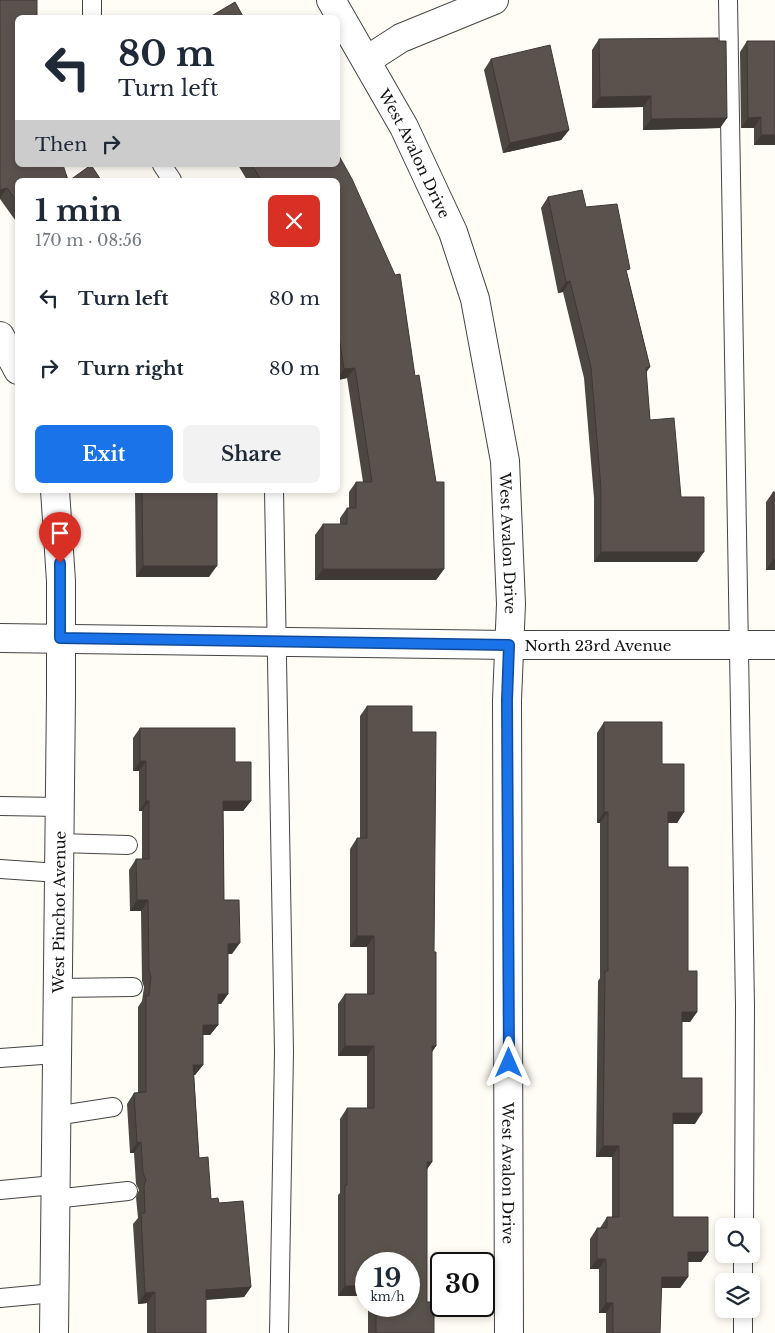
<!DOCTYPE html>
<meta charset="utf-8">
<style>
body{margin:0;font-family:"Libre Baskerville",serif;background:#f2f2f3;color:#1f2937;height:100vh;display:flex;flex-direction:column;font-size:19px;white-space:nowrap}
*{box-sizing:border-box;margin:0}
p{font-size:16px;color:#747a83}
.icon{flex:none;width:28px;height:28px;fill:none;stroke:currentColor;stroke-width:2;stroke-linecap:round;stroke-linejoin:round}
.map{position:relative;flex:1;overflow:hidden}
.sheet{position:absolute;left:15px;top:178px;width:325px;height:315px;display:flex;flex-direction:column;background:#fff;border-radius:8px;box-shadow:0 2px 8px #0003}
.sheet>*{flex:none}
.top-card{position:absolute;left:15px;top:15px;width:325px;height:152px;border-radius:8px;box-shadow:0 2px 8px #0003;background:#fff;color:#1f2937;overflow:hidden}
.fabs{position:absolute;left:715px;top:1218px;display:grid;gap:10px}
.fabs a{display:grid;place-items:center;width:45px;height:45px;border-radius:8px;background:#fff;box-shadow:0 2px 8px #0003;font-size:25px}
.speed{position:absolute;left:355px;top:1252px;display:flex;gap:10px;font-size:25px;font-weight:700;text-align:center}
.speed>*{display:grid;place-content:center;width:65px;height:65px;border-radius:50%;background:#fff;box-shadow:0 2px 8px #0003;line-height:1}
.speed small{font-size:12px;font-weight:400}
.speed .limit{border:2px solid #111;border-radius:8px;background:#fff;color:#111}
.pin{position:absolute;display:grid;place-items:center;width:42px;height:42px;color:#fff;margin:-51px -21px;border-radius:50% 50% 50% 0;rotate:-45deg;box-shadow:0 0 5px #0007}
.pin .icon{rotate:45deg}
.me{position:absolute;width:55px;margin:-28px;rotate:0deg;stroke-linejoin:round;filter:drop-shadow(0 0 4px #0008)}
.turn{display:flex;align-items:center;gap:18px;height:105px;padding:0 20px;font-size:22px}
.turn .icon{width:65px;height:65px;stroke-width:2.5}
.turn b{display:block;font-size:35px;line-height:42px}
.then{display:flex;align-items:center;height:48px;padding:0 20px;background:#0003;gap:10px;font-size:19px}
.round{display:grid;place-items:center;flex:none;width:52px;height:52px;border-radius:8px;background:#f2f2f3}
.overview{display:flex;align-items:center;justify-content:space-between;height:85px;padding:0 20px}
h1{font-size:30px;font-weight:800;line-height:38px}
.cta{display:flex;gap:10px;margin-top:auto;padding:10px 20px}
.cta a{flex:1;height:58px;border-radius:8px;background:#1a73e8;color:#fff;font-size:20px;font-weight:800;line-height:58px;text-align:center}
.cta a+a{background:#f2f2f3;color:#1f2937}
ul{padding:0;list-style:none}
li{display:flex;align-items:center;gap:15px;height:70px;padding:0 20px}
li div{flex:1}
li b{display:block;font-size:19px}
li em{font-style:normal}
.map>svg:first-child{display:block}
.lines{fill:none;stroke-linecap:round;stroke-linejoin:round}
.service-casing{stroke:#444;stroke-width:20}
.minor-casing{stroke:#444;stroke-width:30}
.tertiary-casing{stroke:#444;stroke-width:30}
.service{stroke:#fff;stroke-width:18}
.minor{stroke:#fff;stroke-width:28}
.tertiary{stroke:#fff;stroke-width:28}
.wall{fill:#4d4742}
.shaded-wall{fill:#3f3936}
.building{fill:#5a524d;stroke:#3f3936}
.route-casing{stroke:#114b97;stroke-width:12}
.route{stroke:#1a73e8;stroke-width:9}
.labels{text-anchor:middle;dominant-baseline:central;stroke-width:5;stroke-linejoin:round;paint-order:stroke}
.street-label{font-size:15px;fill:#111;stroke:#fff}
</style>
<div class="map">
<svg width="775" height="1333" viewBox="0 0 775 1333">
<rect width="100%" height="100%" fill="#fffdf5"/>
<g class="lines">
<g class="service-casing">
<path id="service" d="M92,0V18
M728,0L745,1006L744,1226
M162,165L172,180
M274,490L284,1052L279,1333
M0,806L59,807
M59,843L128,845
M0,869L59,873
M57,988L133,987
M0,1058L56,1054
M55,1116L113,1107
M0,1190L54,1185
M54,1199L128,1191
M743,1281V1254
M0,1298L54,1293
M743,1333V1309"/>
</g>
<g class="minor-casing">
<g id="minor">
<path id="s1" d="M331,0L404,127L453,232L475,299L505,461L511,604L507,700L509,1333"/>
<path d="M367,60L401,38L494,0"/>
<path d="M0,336L18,370"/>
<path id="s2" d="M54,1333L61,695V581L55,490"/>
</g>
</g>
<g class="tertiary-casing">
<g id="tertiary">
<path id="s3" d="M0,638L509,645H775"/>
</g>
</g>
<use href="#service" class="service"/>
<use href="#minor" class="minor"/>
<use href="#tertiary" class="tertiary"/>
</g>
<path class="wall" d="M0,0L18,180V224L0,199Z
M599,39L727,118L720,128L643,130V107L592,108V50Z
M747,41L775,145H754V128H741L740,52Z
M491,59L569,130L561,140L503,153L484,70Z
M238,165H338L444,569L436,580H315V535L323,524H340V518L347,508H349V492L356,482H363L347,378L338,380V180H247Z
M548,197L586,207L627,273L650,367L646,373L650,420L681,497L697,562H594V498L584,378L563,292L558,293L541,208Z
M135,490H217L209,577H136Z
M773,492L775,570H766V502Z
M367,706L412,732L434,952L436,1046L432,1052V1162L427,1169V1302L434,1333H368V1306H409L366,1264V1296H338V1195L340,1193V1119L347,1108H367V1056H338V1004L345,994H367V947H350V849L357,838H360V716Z
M604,722L662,764L684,812L677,823H668V867L688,971L697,1012L690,1022H682V1078L695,1124H673V1217L708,1252L701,1262H688V1277L680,1288H661L660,1333H606V1313H599V1269H590V1239L597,1228H600L607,1217H612V1157H596L598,981L600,978V823H597V733Z
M140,728L235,762L251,801L243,811H223L224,900L232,954H228V994L221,1004H218V1025L210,1035H203V1065L195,1075H194L199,1158L211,1199L219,1203L251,1287L244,1297L206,1300V1333H147V1303L138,1304L133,1224L138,1218L136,1197L139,1190L136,1184L134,1153H130L127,1104L134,1093H138V1007L142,1001L144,987L142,981L141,911H130L129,870L136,859H142V811H139V771H133V738Z"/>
<path class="shaded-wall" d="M651,96L643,107L592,108L600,97Z
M761,117L754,128H741L748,118Z
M727,118L720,128L643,130L651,119Z
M569,130L561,140L503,153L510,143Z
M761,135H775V145H754Z
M7,188L0,198V190Z
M570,281L563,292L558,293L566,282Z
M355,368L347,378L338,380V378L344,369Z
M601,552H704L697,562H594Z
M773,560H775V570H766Z
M143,566H217L209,577H136Z
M323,569H444L436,580H315Z
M140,761H146L139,771H133Z
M146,801H149L142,811H139Z
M223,801H251L243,811H216Z
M604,812H608L600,823H597Z
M668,812H684L677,823H660Z
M137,900H148L141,911H130Z
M357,936H374L367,947H350Z
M240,943L232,954H221L228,944Z
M218,994H228L221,1004H210Z
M682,1012H697L690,1022H675Z
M203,1025H218L210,1035H195Z
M345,1046H374L367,1056H338Z
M432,1046H436L429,1056Z
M193,1065H203L195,1075H186Z
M673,1113H702L695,1124H666Z
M141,1142L134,1153H130L137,1143Z
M603,1146H619L612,1157H596Z
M427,1162H432L425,1172Z
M688,1252H708L701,1262H680Z
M597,1259H606L599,1269H590Z
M662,1277H688L680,1288H654Z
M345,1286H366V1296H338Z
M251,1287L244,1297L198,1300L206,1290Z
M155,1292L147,1303L138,1304L145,1293Z
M606,1303H613L606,1313H599Z"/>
<path class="building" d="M0,0H37V18H18V165H63L68,180H18V203L7,188L0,190Z
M235,2L244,18H208Z
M718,38V41H726L727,118L651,119V96L600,97L599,39Z
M747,41H775V135H761V117L748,118Z
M550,45L569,130L510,143L491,59Z
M338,154L352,179L395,275L400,274L415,376L419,375L436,482H444V569H323V524H347V508H356V482H372L355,368L344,369L338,330V180H261L252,165H338Z
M91,165L101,180H70Z
M582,190L586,207L617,204L630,269L626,270L650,367L646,368L650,420L674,418L681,497H704V552H601V488L591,367L570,281L566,282L548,197Z
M142,490H217V566H143Z
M773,492H775V560H773Z
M367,706H412V732H436L434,952H436V1046H432V1162H427V1302H434V1333H376V1306H409V1264H366V1286H345V1185H347V1108H374V1046H345V994H374V936H357V838H367Z
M604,722H662V764H684V812H668V867H688V971H697V1012H682V1078H702V1113H673V1217H708V1252H688V1277H662L660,1333H613V1303H606V1259H597V1228H607V1217H619V1146H603L605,971H608V812H604Z
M140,728H235V762H251V801H223L224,900H239L240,943L228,944V994H218V1025H203V1065H193L199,1158L208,1157L211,1199L218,1198L219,1203L243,1201L251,1287L206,1290V1333H155V1292L145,1293L141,1213H145L144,1186L146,1180L143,1173L141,1142L137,1143L134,1093L146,1092V996H149L151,977L149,970L148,900H137L136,859H149V801H146V761H140Z"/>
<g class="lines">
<g class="route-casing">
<path id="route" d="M60,563V638L509,645L507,700L509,1063"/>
</g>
<use href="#route" class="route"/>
</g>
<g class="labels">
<g class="street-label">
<text stroke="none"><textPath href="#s1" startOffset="175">West Avalon Drive</textPath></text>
<text stroke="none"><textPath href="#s1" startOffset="580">West Avalon Drive</textPath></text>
<text stroke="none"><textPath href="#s3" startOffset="598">North 23rd Avenue</textPath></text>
<text stroke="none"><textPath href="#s2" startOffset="421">West Pinchot Avenue</textPath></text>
<text stroke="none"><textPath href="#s1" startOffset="1210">West Avalon Drive</textPath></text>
</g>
</g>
</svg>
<div class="fabs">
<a><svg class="icon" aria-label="search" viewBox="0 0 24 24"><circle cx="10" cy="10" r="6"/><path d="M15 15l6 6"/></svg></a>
<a><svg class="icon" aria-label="layers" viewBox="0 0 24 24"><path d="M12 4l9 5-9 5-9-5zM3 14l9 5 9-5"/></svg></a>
</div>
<div class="speed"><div>19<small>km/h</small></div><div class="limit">30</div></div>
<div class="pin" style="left:60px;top:563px;background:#d93025"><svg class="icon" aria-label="arrive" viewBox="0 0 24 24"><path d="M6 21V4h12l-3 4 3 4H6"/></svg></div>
<svg class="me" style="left:509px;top:1063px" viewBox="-20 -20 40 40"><path d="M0-17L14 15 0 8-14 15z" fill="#1a73e8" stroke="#fff" stroke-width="4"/></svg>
<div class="top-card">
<div class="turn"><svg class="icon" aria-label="left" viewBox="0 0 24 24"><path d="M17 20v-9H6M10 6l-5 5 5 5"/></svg><div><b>80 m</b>Turn left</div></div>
<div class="then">Then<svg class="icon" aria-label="right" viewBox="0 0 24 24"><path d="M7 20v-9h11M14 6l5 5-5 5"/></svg></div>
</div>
<section class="sheet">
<div class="overview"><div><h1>1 min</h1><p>170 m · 08:56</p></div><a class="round" style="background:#d93025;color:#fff"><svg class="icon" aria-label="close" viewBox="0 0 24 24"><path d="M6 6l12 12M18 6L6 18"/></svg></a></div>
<ul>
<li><svg class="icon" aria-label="left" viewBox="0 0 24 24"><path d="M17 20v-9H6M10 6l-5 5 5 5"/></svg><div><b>Turn left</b></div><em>80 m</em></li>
<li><svg class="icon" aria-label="right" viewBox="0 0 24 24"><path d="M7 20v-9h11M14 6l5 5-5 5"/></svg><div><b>Turn right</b></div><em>80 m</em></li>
</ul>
<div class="cta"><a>Exit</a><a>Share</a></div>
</section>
</div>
